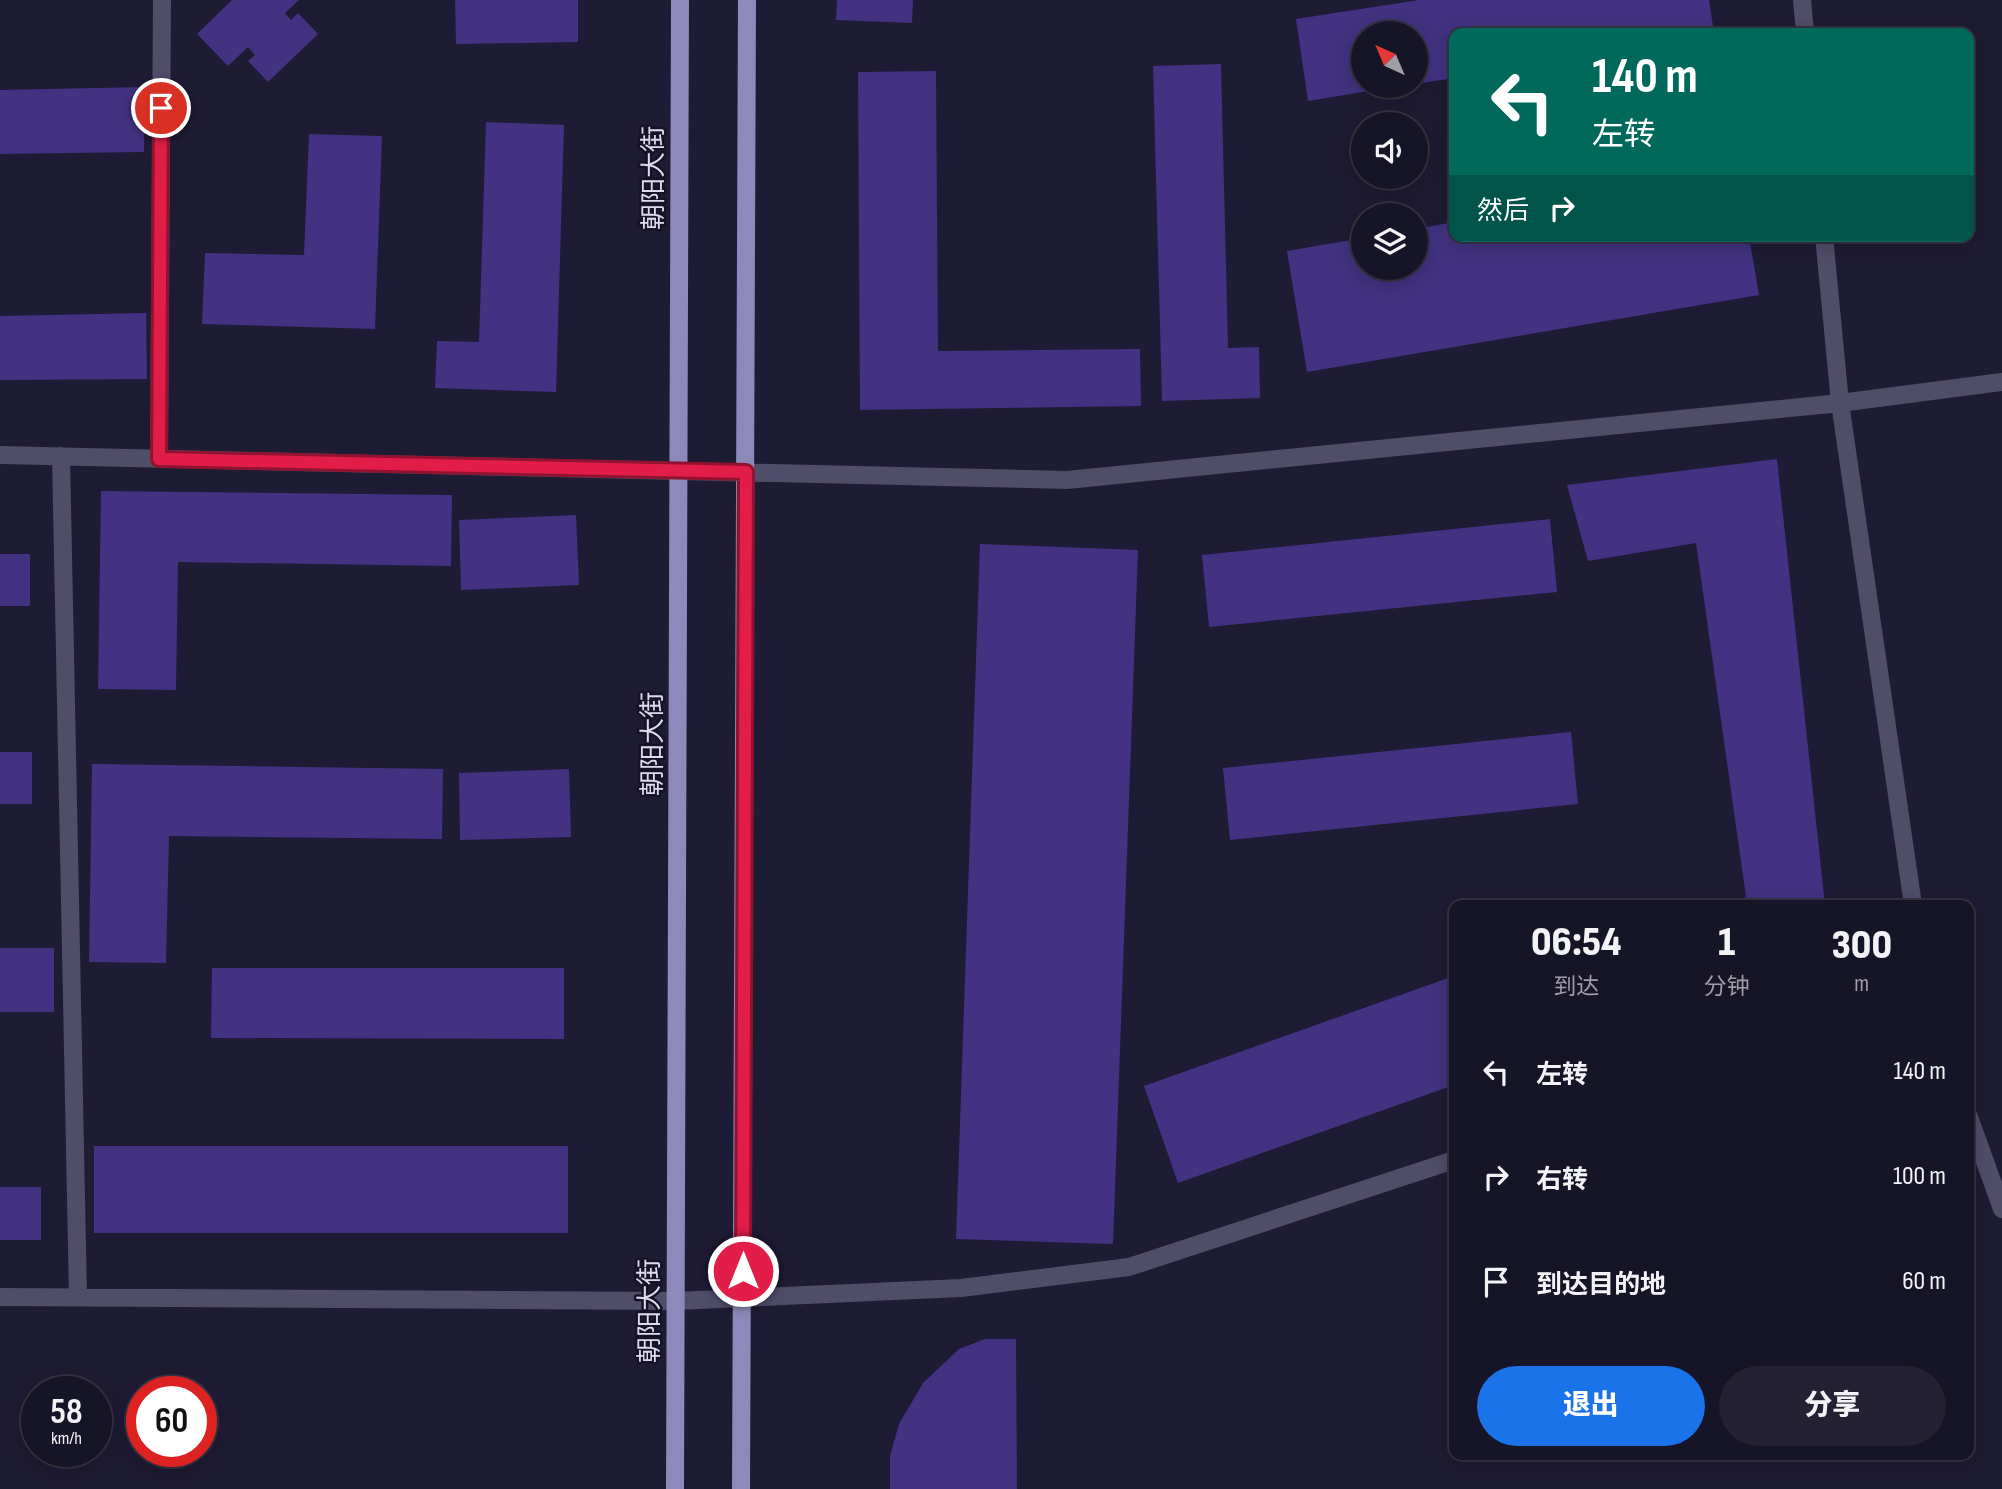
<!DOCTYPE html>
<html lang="zh">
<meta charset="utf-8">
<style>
body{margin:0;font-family:"Sofia Sans Condensed","Noto Sans SC",sans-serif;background:#232133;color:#f1f3f6;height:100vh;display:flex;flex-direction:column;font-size:26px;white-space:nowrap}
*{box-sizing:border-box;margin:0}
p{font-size:23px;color:#9e9ea7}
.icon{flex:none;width:38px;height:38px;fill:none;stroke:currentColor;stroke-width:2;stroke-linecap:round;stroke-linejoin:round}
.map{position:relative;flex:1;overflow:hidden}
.details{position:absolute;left:1449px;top:900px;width:525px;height:560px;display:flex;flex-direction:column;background:#161427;border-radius:14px;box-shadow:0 4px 18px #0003,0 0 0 2px #353344}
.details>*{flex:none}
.hud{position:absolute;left:1449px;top:28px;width:525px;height:214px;border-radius:14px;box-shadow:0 4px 18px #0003,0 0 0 2px #353344;background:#00695c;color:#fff;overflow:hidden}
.needle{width:46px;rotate:316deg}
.tools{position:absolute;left:1351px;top:21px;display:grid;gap:14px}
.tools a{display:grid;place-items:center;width:77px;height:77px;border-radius:50%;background:#161427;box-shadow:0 4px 18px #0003,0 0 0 2px #353344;font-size:35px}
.speed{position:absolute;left:21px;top:1376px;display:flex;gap:14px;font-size:35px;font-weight:700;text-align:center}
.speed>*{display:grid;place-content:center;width:91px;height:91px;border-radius:50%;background:#161427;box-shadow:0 4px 18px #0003,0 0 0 2px #353344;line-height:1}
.speed small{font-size:18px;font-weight:400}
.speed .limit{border:10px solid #d22;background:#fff;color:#111}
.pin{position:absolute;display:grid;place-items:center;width:60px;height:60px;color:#fff;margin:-30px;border:4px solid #fff;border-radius:50%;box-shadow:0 2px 7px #0007}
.me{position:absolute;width:77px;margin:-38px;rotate:0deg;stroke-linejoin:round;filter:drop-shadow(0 0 5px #0008)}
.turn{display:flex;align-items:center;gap:24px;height:147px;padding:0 28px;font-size:32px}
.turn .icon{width:91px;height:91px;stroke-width:2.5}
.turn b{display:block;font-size:49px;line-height:60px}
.then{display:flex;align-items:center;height:66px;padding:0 28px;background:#0003;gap:14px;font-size:26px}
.eta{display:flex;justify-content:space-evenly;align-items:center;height:119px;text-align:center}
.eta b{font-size:42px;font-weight:800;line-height:49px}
.button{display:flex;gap:14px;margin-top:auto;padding:14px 28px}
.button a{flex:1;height:80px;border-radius:42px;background:#1a73e8;color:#fff;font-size:28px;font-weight:800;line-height:80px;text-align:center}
.button a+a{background:#232133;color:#f1f3f6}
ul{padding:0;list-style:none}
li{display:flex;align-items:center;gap:21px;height:105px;padding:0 28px}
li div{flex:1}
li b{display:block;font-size:26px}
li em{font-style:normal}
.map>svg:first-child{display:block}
.building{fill:#423281}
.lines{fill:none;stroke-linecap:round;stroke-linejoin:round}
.minor{stroke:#4f4d6a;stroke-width:18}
.primary{stroke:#8d89bb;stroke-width:18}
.route-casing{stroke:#92132f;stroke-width:18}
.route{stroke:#e11d48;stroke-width:12}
.labels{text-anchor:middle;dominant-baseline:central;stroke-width:5;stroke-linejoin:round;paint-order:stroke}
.street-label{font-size:26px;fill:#dddcee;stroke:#15122a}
</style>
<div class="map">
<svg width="2002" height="1489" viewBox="0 0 2002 1489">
<rect width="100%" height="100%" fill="#1e1b34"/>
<path class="building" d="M232,0H299L285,13L291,20L298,13L318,34L268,82L248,61L255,55L248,47L228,66L197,34Z
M455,0H578V42L456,44Z
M837,0H913L912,23L836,20Z
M1419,0H1709L1714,33H1454V78L1416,84V33H1363V86L1393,87L1308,101L1296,19Z
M1221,64L1228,348L1259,347L1260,398L1162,401L1153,66Z
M936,71L938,351L1140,349L1141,406L860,410L858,72Z
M144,87V152L0,154V90Z
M486,122L564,125L556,392L435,388L437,341L479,342Z
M309,134L382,136L375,329L202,324L205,253L304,255Z
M1454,222V236H1749L1759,295L1307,372L1287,251L1363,238V268H1416V229Z
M146,313L147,379L0,380V316Z
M1777,459L1825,905H1726L1746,897L1696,543L1588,561L1567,485Z
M101,491L452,495L451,566L178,562L176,690L98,689Z
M576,515L579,585L461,590L459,520Z
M1550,519L1557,592L1209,627L1202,555Z
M980,544L1138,550L1113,1244L956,1239Z
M0,554H30V606H0Z
M1571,732L1578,804L1230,840L1223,768Z
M0,752H32V804H0Z
M92,764L443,769L442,839L169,836L166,963L89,962Z
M569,769L571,837L460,840L459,773Z
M0,948H54V1012H0Z
M212,968H564V1039L211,1038Z
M1454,976V1085L1178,1183L1144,1086Z
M94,1146H568V1233H94Z
M0,1187H41V1240H0Z
M985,1339H1016L1017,1489H890V1456L899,1424L923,1383L959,1349Z"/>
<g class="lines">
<path class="minor" d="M1802,0L1805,33
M1824,236L1840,403L1913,905
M0,455L1067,480L1840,403L2002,382
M61,456L78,1297
M159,459L162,0
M1969,1117L2002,1209
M0,1297L676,1301L961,1288L1129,1267L1454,1160"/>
<path class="primary" d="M675,1489L680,0
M741,1489L747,0"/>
</g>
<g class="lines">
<g class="route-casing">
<path id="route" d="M161,108L159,459L746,472L743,1271"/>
</g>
<use href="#route" class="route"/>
</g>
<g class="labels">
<g class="street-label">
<text transform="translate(654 178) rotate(-90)">朝阳大街</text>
<text transform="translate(653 744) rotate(-90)">朝阳大街</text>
<text transform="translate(650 1311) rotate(-90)">朝阳大街</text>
</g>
</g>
</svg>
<div class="tools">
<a><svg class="needle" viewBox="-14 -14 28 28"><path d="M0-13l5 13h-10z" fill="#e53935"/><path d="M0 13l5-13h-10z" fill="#9e9ea7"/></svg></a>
<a><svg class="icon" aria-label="sound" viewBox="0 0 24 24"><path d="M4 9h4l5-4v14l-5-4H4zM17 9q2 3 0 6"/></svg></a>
<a><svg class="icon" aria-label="layers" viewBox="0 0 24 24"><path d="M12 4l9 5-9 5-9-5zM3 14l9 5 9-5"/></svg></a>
</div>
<div class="speed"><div>58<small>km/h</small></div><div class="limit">60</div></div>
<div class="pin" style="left:161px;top:108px;background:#d93025"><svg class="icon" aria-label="arrive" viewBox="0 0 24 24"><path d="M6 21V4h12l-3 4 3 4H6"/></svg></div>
<svg class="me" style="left:743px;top:1271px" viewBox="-20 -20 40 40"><circle r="17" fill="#e11d48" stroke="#fff" stroke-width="3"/><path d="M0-11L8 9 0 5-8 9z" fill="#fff"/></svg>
<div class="hud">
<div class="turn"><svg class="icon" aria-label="left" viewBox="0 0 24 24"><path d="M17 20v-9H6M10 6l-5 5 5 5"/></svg><div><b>140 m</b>左转</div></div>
<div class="then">然后<svg class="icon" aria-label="right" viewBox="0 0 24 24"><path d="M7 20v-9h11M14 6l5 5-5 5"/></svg></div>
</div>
<section class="details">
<div class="eta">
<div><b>06:54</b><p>到达</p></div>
<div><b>1</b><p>分钟</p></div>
<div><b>300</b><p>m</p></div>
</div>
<ul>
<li><svg class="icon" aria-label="left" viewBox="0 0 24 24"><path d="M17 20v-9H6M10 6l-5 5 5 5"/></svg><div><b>左转</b></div><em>140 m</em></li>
<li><svg class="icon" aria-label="right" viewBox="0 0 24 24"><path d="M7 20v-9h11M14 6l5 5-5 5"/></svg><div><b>右转</b></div><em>100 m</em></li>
<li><svg class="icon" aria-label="arrive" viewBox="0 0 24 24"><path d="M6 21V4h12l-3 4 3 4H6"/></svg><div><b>到达目的地</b></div><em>60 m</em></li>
</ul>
<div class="button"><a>退出</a><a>分享</a></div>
</section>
</div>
